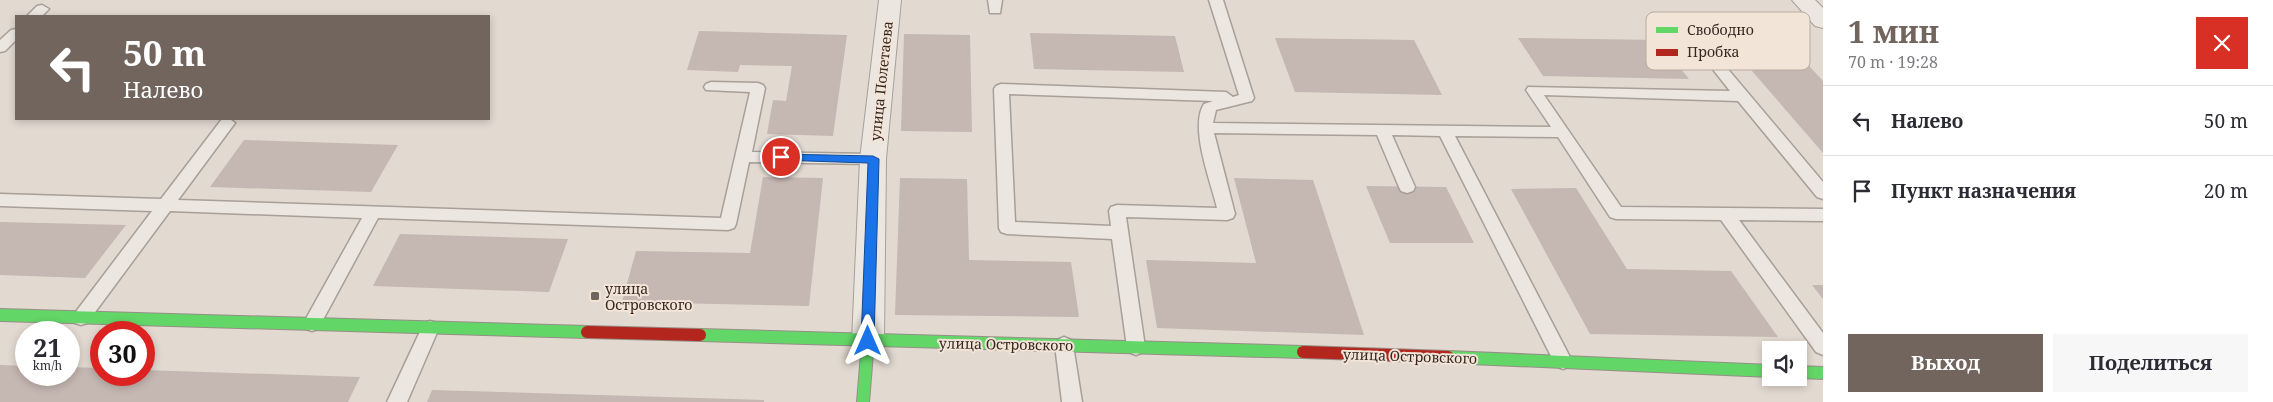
<!DOCTYPE html>
<html lang="ru">
<meta charset="utf-8">
<style>
body{margin:0;font-family:"Noto Serif",serif;background:#f7f7f7;color:#2b2b33;height:100vh;display:flex;flex-direction:column;font-size:19px;white-space:nowrap}
*{box-sizing:border-box;margin:0}
p{font-size:16px;color:#7c7c81}
.icon{flex:none;width:28px;height:28px;fill:none;stroke:currentColor;stroke-width:2;stroke-linecap:round;stroke-linejoin:round}
.map{position:relative;flex:1;overflow:hidden}
.side{display:flex;flex-direction:column;background:#fff;width:450px}
.side>*{flex:none}
.guide{position:absolute;left:15px;top:15px;width:475px;height:105px;border-radius:0px;box-shadow:0 2px 8px #0003;background:#72655e;color:#fff;overflow:hidden}
.fabs{position:absolute;left:1762px;top:341px;display:grid;gap:10px}
.fabs a{display:grid;place-items:center;width:45px;height:45px;border-radius:0px;background:#fff;box-shadow:0 2px 8px #0003;font-size:25px}
.speed{position:absolute;left:15px;top:321px;display:flex;gap:10px;font-size:25px;font-weight:700;text-align:center}
.speed>*{display:grid;place-content:center;width:65px;height:65px;border-radius:50%;background:#fff;box-shadow:0 2px 8px #0003;line-height:1}
.speed small{font-size:12px;font-weight:400}
.speed .limit{border:8px solid #d22;background:#fff;color:#111}
.pin{position:absolute;display:grid;place-items:center;width:42px;height:42px;color:#fff;margin:-21px;border:2px solid #fff;border-radius:50%;box-shadow:0 1px 5px #0007}
.me{position:absolute;width:55px;margin:-28px;rotate:0deg;stroke-linejoin:round;filter:drop-shadow(0 0 4px #0008)}
.turn{display:flex;align-items:center;gap:18px;height:105px;padding:0 25px;font-size:22px}
.turn .icon{width:65px;height:65px;stroke-width:2.5}
.turn b{display:block;font-size:35px;line-height:42px}
.round{display:grid;place-items:center;flex:none;width:52px;height:52px;border-radius:0px;background:#f7f7f7}
.head{display:flex;align-items:center;justify-content:space-between;height:85px;padding:0 25px}
h1{font-size:30px;font-weight:700;line-height:38px;color:#72655e}
.cta{display:flex;gap:10px;margin-top:auto;padding:10px 25px}
.cta a{flex:1;height:58px;border-radius:0px;background:#72655e;color:#fff;font-size:20px;font-weight:700;line-height:58px;text-align:center}
.cta a+a{background:#f7f7f7;color:#2b2b33}
ul{padding:0;list-style:none}
li{display:flex;align-items:center;gap:15px;height:70px;padding:0 25px;border-top:1px solid #e1e1e2}
li div{flex:1}
li b{display:block;font-size:19px}
li em{font-style:normal}
main{display:flex;flex:1;min-height:0}
.map>svg:first-child{display:block}
.building{fill:#c5b7b1}
.lines{fill:none;stroke-linecap:round;stroke-linejoin:round}
.lane-casing{stroke:#a79f98;stroke-width:3}
.street-casing{stroke:#a79f98;stroke-width:2}
.fast-casing{stroke:#978e88;stroke-width:14}
.jam-casing{stroke:#978e88;stroke-width:14}
.lane{fill:#ebe6e0;fill-rule:evenodd}
.street{fill:#ebe6e0;fill-rule:evenodd}
.fast{stroke:#63d668;stroke-width:12}
.jam{stroke:#b3261e;stroke-width:12}
.route{fill:#1a73e8;stroke:#114b97}
.poi-dot{fill:#72655e;stroke:#f2e4d7;stroke-width:2}
.labels{text-anchor:middle;dominant-baseline:central;stroke-width:4;stroke-linejoin:round;paint-order:stroke}
.street-label{font-size:14px;fill:#362721;stroke:#f2e4d7}
.poi-label{font-size:14px;fill:#362721;stroke:#f2e4d7;text-anchor:start}
.key{fill:#f2e4d7;stroke:#baaba0;stroke-width:1}
.key-label{font-size:14px;fill:#362721}
</style>
<main>
<div class="map">
<svg width="1823" height="402" viewBox="0 0 1823 402">
<rect width="100%" height="100%" fill="#e2d9d0"/>
<path class="building" d="M699,31L847,35L833,136L767,134L773,100L786,101L792,66L740,65L738,72L687,70Z
M1030,33L1175,36L1184,72L1034,69Z
M904,34L970,35L972,132L901,131Z
M1275,38L1414,40L1442,95L1295,92Z
M1518,38L1658,40L1689,79L1543,76Z
M1739,56L1801,57L1823,81V153Z
M244,140L398,145L371,192L210,187Z
M763,177L823,178L809,306L622,302L636,251L750,253Z
M900,178L967,179L969,260L1071,262L1079,317L895,315Z
M1234,178L1313,180L1364,335L1157,328L1146,260L1256,263Z
M1366,186L1446,187L1474,243H1390Z
M1576,188L1627,269L1731,271L1778,337L1590,334L1511,189Z
M0,222L126,225L85,278L0,275Z
M400,234L568,239L549,292L373,286Z
M1812,285H1823V299Z
M0,365L26,366V375H69V367L101,368V375H144V370L360,377L348,402H0Z
M432,390L764,400V402H427Z"/>
<g class="lines">
<g class="lane-casing">
<path id="lane" d="M988,0H1002L1000,13H990Z
M1209,0H1223L1254,98L1252,101L1216,110L1213,123L1551,127L1526,90L1528,87L1730,91L1704,58L1711,54L1716,55L1823,182V199L1817,197L1738,101L1544,95L1621,207L1823,209V221L1739,220L1823,333V355L1816,352L1721,220L1616,219L1610,217L1558,137L1455,136L1572,361L1570,366L1563,369L1556,366L1440,136L1392,135L1415,187L1413,191L1407,193L1401,191L1399,187L1377,135L1214,133L1235,214L1233,218L1227,220L1126,217L1145,347L1143,352L1136,355L1129,352L1127,347L1112,239L1007,234L1001,232L999,228L994,89L996,86L1001,84L1226,92L1233,97L1239,95ZM1009,94L1213,101L1204,104C1189,127 1211,182 1217,208L1117,205L1111,207L1109,211L1111,226L1015,222Z
M42,5L49,9L42,16H27L37,6Z
M16,29V40L5,51L0,52V40L11,30Z
M711,82L758,83L763,85L765,88L752,152L873,154L879,155L881,159L879,163L873,164L749,162L736,224L734,228L728,230L378,218L318,329L312,331L306,329L303,324L362,218L170,211L87,323L81,325L75,323L72,318L75,313L152,211L0,206V194L161,199L222,119H230L235,123L232,127L178,200L721,218L750,92L706,90L704,87L706,84Z
M430,321L436,323L439,328L407,402H387L424,323Z
M1064,337L1071,340L1073,345L1082,402H1062L1055,345L1057,340Z"/>
</g>
<g class="street-casing">
<path id="street" d="M879,0H901L886,159L884,341L879,350L868,354L857,350L852,341L860,159Z
M1792,0H1815L1823,8V28L1815,26Z"/>
</g>
<g class="fast-casing">
<path id="fast" d="M0,315L587,332
M700,335L1303,352
M1448,357L1771,371
M1799,372L1823,373
M863,402L868,341"/>
</g>
<g class="jam-casing">
<path id="jam" d="M587,332L700,335
M1303,352L1448,357"/>
</g>
<use href="#lane" class="lane"/>
<use href="#street" class="street"/>
<use href="#fast" class="fast"/>
<use href="#jam" class="jam"/>
</g>
<path class="route" d="M781,154L873,156L879,159L874,341L872,345H863L861,341L868,163L777,160L775,157L777,155Z"/>
<rect class="poi-dot" x="590" y="291" width="10" height="10" rx="2.5"/>
<g class="labels">
<g class="street-label">
<text transform="translate(881 81) rotate(-84)">улица Полетаева</text>
<text transform="translate(1006 344) rotate(1)">улица Островского</text>
<text transform="translate(1410 356) rotate(2)">улица Островского</text>
</g>
<g class="poi-label">
<text x="605" y="288">улица<tspan x="605" dy="16">Островского</tspan></text>
</g>
</g>
<rect x="1646" y="12" width="164" height="58" rx="8" class="key"/>
<rect x="1656" y="27" width="22" height="6" fill="#63d668"/>
<rect x="1656" y="49" width="22" height="7" fill="#b3261e"/>
<g class="key-label">
<text x="1687" y="35">Свободно</text>
<text x="1687" y="57">Пробка</text>
</g>
</svg>
<div class="fabs">
<a><svg class="icon" aria-label="sound" viewBox="0 0 24 24"><path d="M4 9h4l5-4v14l-5-4H4zM17 9q2 3 0 6"/></svg></a>
</div>
<div class="speed"><div>21<small>km/h</small></div><div class="limit">30</div></div>
<div class="pin" style="left:781px;top:157px;background:#d93025"><svg class="icon" aria-label="arrive" viewBox="0 0 24 24"><path d="M6 21V4h12l-3 4 3 4H6"/></svg></div>
<svg class="me" style="left:868px;top:341px" viewBox="-20 -20 40 40"><path d="M0-17L14 15 0 8-14 15z" fill="#1a73e8" stroke="#fff" stroke-width="4"/></svg>
<div class="guide">
<div class="turn"><svg class="icon" aria-label="left" viewBox="0 0 24 24"><path d="M17 20v-9H6M10 6l-5 5 5 5"/></svg><div><b>50 m</b>Налево</div></div>
</div>
</div>
<section class="side">
<div class="head"><div><h1>1 мин</h1><p>70 m · 19:28</p></div><a class="round" style="background:#d93025;color:#fff"><svg class="icon" aria-label="close" viewBox="0 0 24 24"><path d="M6 6l12 12M18 6L6 18"/></svg></a></div>
<ul>
<li><svg class="icon" aria-label="left" viewBox="0 0 24 24"><path d="M17 20v-9H6M10 6l-5 5 5 5"/></svg><div><b>Налево</b></div><em>50 m</em></li>
<li><svg class="icon" aria-label="arrive" viewBox="0 0 24 24"><path d="M6 21V4h12l-3 4 3 4H6"/></svg><div><b>Пункт назначения</b></div><em>20 m</em></li>
</ul>
<div class="cta"><a>Выход</a><a>Поделиться</a></div>
</section>
</main>
